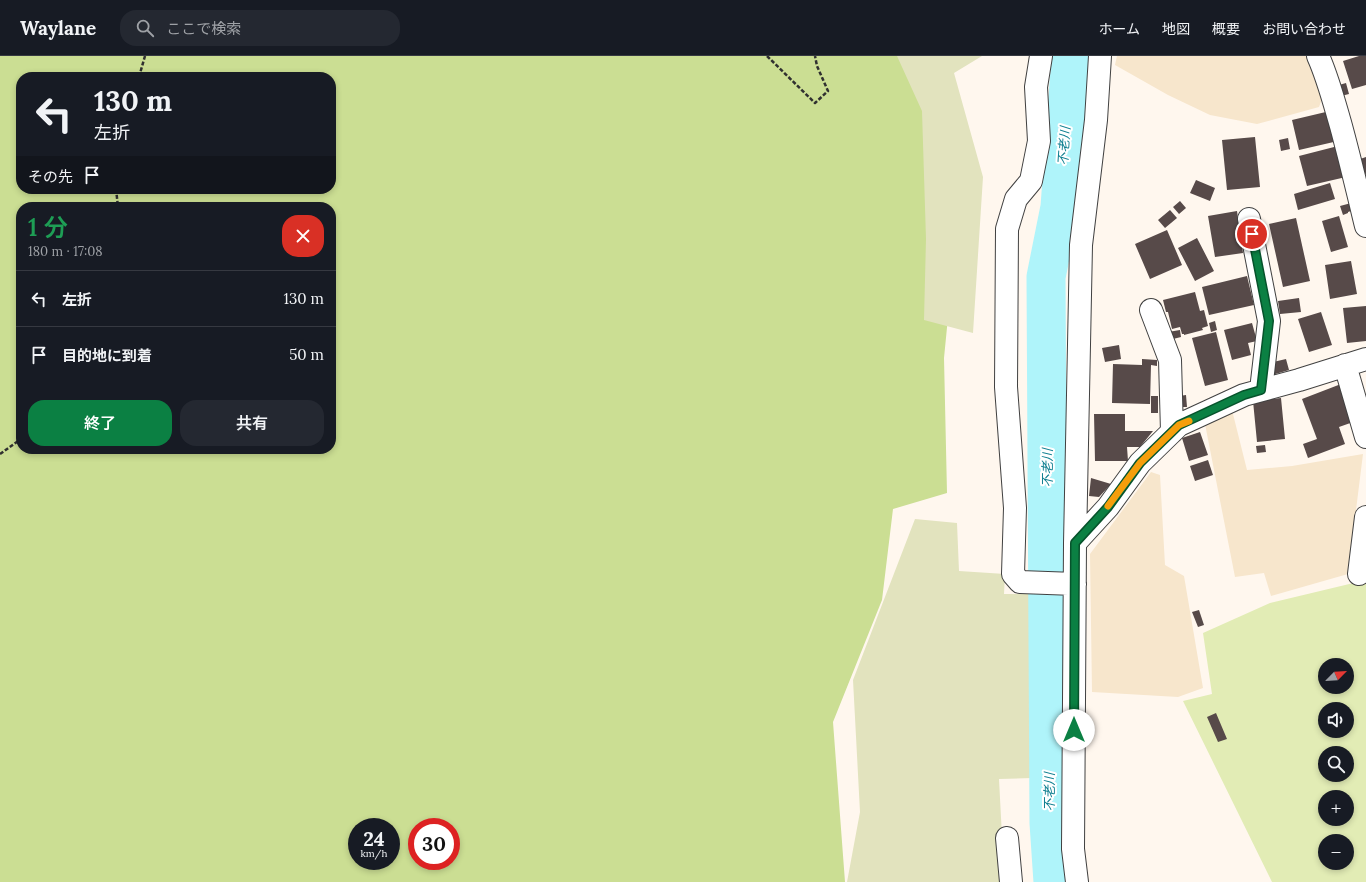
<!DOCTYPE html>
<html lang="ja">
<meta charset="utf-8">
<style>
body{margin:0;font-family:Lora,"Noto Sans JP",serif;background:#242831;color:#f1f3f6;height:100vh;display:flex;flex-direction:column;font-size:15px;white-space:nowrap}
*{box-sizing:border-box;margin:0}
p{font-size:13px;color:#9ea1a6}
.icon{flex:none;width:22px;height:22px;fill:none;stroke:currentColor;stroke-width:2;stroke-linecap:round;stroke-linejoin:round}
.map{position:relative;flex:1;overflow:hidden}
.side{position:absolute;left:16px;top:146px;width:320px;height:252px;display:flex;flex-direction:column;background:#171b24;border-radius:16px;box-shadow:0 2px 6px #0003}
.side>*{flex:none}
.guide{position:absolute;left:16px;top:16px;width:320px;height:122px;border-radius:16px;box-shadow:0 2px 6px #0003;background:#171b24;color:#f1f3f6;overflow:hidden}
.needle{width:26px;rotate:66deg}
.controls{position:absolute;left:1318px;top:602px;display:grid;gap:8px}
.controls a{display:grid;place-items:center;width:36px;height:36px;border-radius:50%;background:#171b24;box-shadow:0 2px 6px #0003;font-size:20px}
.speed{position:absolute;left:348px;top:762px;display:flex;gap:8px;font-size:20px;font-weight:700;text-align:center}
.speed>*{display:grid;place-content:center;width:52px;height:52px;border-radius:50%;background:#171b24;box-shadow:0 2px 6px #0003;line-height:1}
.speed small{font-size:10px;font-weight:400}
.speed .limit{border:6px solid #d22;background:#fff;color:#111}
.pin{position:absolute;display:grid;place-items:center;width:34px;height:34px;color:#fff;margin:-17px;border:2px solid #fff;border-radius:50%;box-shadow:0 1px 4px #0007}
.me{position:absolute;width:44px;margin:-22px;rotate:0deg;stroke-linejoin:round;filter:drop-shadow(0 0 3px #0008)}
.turn{display:flex;align-items:center;gap:14px;height:84px;padding:0 12px;font-size:18px}
.turn .icon{width:52px;height:52px;stroke-width:2.5}
.turn b{display:block;font-size:28px;line-height:34px}
.then{display:flex;align-items:center;height:38px;padding:0 12px;background:#0003;gap:8px;font-size:15px}
.round{display:grid;place-items:center;flex:none;width:42px;height:42px;border-radius:16px;background:#242831}
.overview{display:flex;align-items:center;justify-content:space-between;height:68px;padding:0 12px}
h1{font-size:24px;font-weight:600;line-height:30px;color:#1e9e55}
.cta{display:flex;gap:8px;margin-top:auto;padding:8px 12px}
.cta a{flex:1;height:46px;border-radius:16px;background:#0b8043;color:#fff;font-size:16px;font-weight:600;line-height:46px;text-align:center}
.cta a+a{background:#242831;color:#f1f3f6}
ul{padding:0;list-style:none}
li{display:flex;align-items:center;gap:12px;height:56px;padding:0 12px;border-top:1px solid #363941}
li div{flex:1}
li b{display:block;font-size:15px}
li em{font-style:normal}
header{display:flex;align-items:center;gap:24px;box-sizing:border-box;height:56px;padding:0 20px;background:#171b24;border-bottom:1px solid #363941}
header strong{font-size:19px}
nav{display:flex;gap:22px;margin-inline-start:auto;font-size:14px}
.search{width:280px;height:36px;background:#242831;display:flex;align-items:center;gap:10px;box-sizing:border-box;padding:0 14px;border-radius:16px;color:#9ea1a6;font-size:15px}
.map>svg:first-child{display:block}
.farmland{fill:#f7e6cc}
.green{fill:#e2ecb5;fill-rule:evenodd}
.forest{fill:#cbde93;fill-rule:evenodd}
.cemetery{fill:#e2e3be}
.lines{fill:none;stroke-linecap:round;stroke-linejoin:round}
.river{stroke:#aff4fa;stroke-width:39}
.building{fill:#574a49}
.minor-casing{stroke:#414141;stroke-width:24}
.path{stroke:#303030;stroke-width:2.5;stroke-dasharray:4 2;stroke-linecap:butt}
.minor{stroke:#fff;stroke-width:22}
.route-casing{stroke:#07532c;stroke-width:10}
.route{stroke:#0b8043;stroke-width:7}
.slow{stroke:#f59e0b;stroke-width:7}
.labels{text-anchor:middle;dominant-baseline:central;stroke-width:4;stroke-linejoin:round;paint-order:stroke}
.water-label{font-size:13px;font-style:italic;fill:#0f7f90;stroke:#fff}
</style>
<header>
<strong>Waylane</strong>
<div class="search"><svg class="icon" aria-label="search" viewBox="0 0 24 24"><circle cx="10" cy="10" r="6"/><path d="M15 15l6 6"/></svg>ここで検索</div>
<nav><a>ホーム</a><a>地図</a><a>概要</a><a>お問い合わせ</a></nav>
</header>
<div class="map">
<svg width="1366" height="826" viewBox="0 0 1366 826">
<rect width="100%" height="100%" fill="#fff7ee"/>
<path class="farmland" d="M1117,0H1310L1324,37L1319,51L1257,68L1210,59L1168,39L1115,9Z
M1232,354L1247,414L1292,410L1363,398L1348,518L1271,540L1264,517L1235,521L1205,368Z
M1151,416L1160,419L1165,509L1184,520L1203,632L1178,641L1092,636L1090,498Z"/>
<path class="green" d="M1366,524V826H1272L1183,645L1212,638L1203,577L1270,547ZM1325,609H1347V631H1325ZM1325,653H1347V675H1325ZM1325,697H1347V719H1325ZM1325,741H1347V763H1325ZM1325,785H1347V807H1325Z"/>
<path class="forest" d="M0,0H937L961,129L944,302L947,437L893,453L882,544L833,666L845,826H0ZM21,21H331V133H21ZM21,151H331V393H21ZM357,771H391V805H357ZM417,771H451V805H417Z"/>
<path class="cemetery" d="M897,0H982L954,17L983,121L973,277L924,264L926,183L922,55Z
M915,463L957,467L959,515L1005,518L1004,538H1032V722L999,723L1004,819L1003,826H847L860,756L853,624Z"/>
<g class="lines">
<path class="river" d="M1053,826L1049,767L1046,221L1060,151L1071,0"/>
</g>
<path class="building" d="M1359,0H1366V29L1352,33L1343,5Z
M1346,27L1349,38L1341,40L1339,29Z
M1330,55L1338,85L1299,94L1292,64Z
M1255,81L1260,131L1227,134L1222,84Z
M1288,82L1290,93L1281,95L1279,84Z
M1338,90L1346,121L1307,130L1299,100Z
M1366,101V120L1360,103Z
M1196,124L1215,132L1210,145L1190,137Z
M1330,127L1335,143L1298,154L1294,138Z
M1180,145L1186,152L1179,158L1173,151Z
M1355,146L1357,153L1348,156V157L1343,159L1340,150Z
M1170,154L1177,162L1165,172L1158,164Z
M1237,155L1243,197L1215,201L1208,160Z
M1339,160L1348,191L1331,196L1322,165Z
M1296,162L1310,225L1283,231L1269,168Z
M1167,174L1182,209L1150,223L1135,188Z
M1197,182L1214,215L1195,225L1178,192Z
M1351,205L1357,238L1330,243L1325,209Z
M1247,220L1254,249L1209,259L1202,231Z
M1195,236L1200,255L1204,254L1208,270L1202,272L1203,274L1184,279V278H1182L1180,271L1172,273L1168,256H1166L1163,244Z
M1299,242L1301,256L1280,258L1278,245Z
M1366,250V285L1347,287L1343,252Z
M1321,256L1332,289L1309,296L1298,263Z
M1215,265L1217,274L1211,276L1209,267Z
M1252,267L1257,285L1248,287L1251,299L1232,304L1224,274Z
M1180,274L1181,281L1169,284L1168,276Z
M1216,276L1228,324L1205,330L1192,282Z
M1119,289L1121,303L1105,306L1102,292Z
M1142,303L1157,304V310L1151,309L1150,348L1112,347L1113,308L1142,309Z
M1286,303L1289,314L1272,319L1269,307Z
M1341,328L1356,365L1339,371L1345,388L1308,402L1303,388L1317,383L1302,343Z
M1186,339L1187,351H1179V340Z
M1151,340H1158V357H1151Z
M1281,342L1285,383L1257,386L1253,345Z
M1094,358H1125V375H1153L1140,391H1127L1128,405H1095Z
M1200,376L1208,399L1189,405L1182,382Z
M1265,389L1266,396L1257,397L1256,390Z
M1208,404L1213,419L1195,425L1190,410Z
M1091,422L1111,428L1099,441L1089,440Z
M1199,554L1204,569L1198,571L1192,556Z
M1216,657L1227,683L1218,686L1207,661Z"/>
<g class="lines">
<g class="minor-casing">
<path id="minor" d="M1041,0L1036,31L1039,85L1031,125L1016,143L1007,173L1006,331L1015,452L1013,518L1020,526L1075,528
M1318,0C1328,22 1334,46 1341,70C1350,103 1358,137 1366,170
M1249,163L1269,265L1261,334
M1151,254L1170,304L1172,376
M1345,309L1366,381
M1075,487L1108,451L1140,407L1179,369L1244,339L1299,324L1366,303
M1359,518L1366,461
M1007,782L1011,826
M1077,826L1073,793L1074,644L1075,487L1081,189L1096,64L1100,0"/>
</g>
<path class="path" d="M767,0L815,47L828,35L817,10L815,0
M139,21L145,0
M116,133L118,151
M0,398L21,383"/>
<use href="#minor" class="minor"/>
</g>
<g class="lines">
<g class="route-casing">
<path id="route" d="M1074,674L1075,487L1108,451L1140,407L1179,369L1244,339L1261,334L1269,265L1252,178"/>
</g>
<use href="#route" class="route"/>
<path class="slow" d="M1108,450L1140,407L1179,369L1189,365"/>
</g>
<g class="labels">
<g class="water-label">
<text transform="translate(1064 90) rotate(-86)">不老川</text>
<text transform="translate(1047 412) rotate(-90)">不老川</text>
<text transform="translate(1049 736) rotate(-90)">不老川</text>
</g>
</g>
</svg>
<div class="controls">
<a><svg class="needle" viewBox="-14 -14 28 28"><path d="M0-13l5 13h-10z" fill="#e53935"/><path d="M0 13l5-13h-10z" fill="#9ea1a6"/></svg></a>
<a><svg class="icon" aria-label="sound" viewBox="0 0 24 24"><path d="M4 9h4l5-4v14l-5-4H4zM17 9q2 3 0 6"/></svg></a>
<a><svg class="icon" aria-label="search" viewBox="0 0 24 24"><circle cx="10" cy="10" r="6"/><path d="M15 15l6 6"/></svg></a>
<a>+</a>
<a>−</a>
</div>
<div class="speed"><div>24<small>km/h</small></div><div class="limit">30</div></div>
<div class="pin" style="left:1252px;top:178px;background:#d93025"><svg class="icon" aria-label="arrive" viewBox="0 0 24 24"><path d="M6 21V4h12l-3 4 3 4H6"/></svg></div>
<svg class="me" style="left:1074px;top:674px" viewBox="-20 -20 40 40"><circle r="19" fill="#fff"/><path d="M0-13L10 11 0 6-10 11z" fill="#0b8043"/></svg>
<div class="guide">
<div class="turn"><svg class="icon" aria-label="left" viewBox="0 0 24 24"><path d="M17 20v-9H6M10 6l-5 5 5 5"/></svg><div><b>130 m</b>左折</div></div>
<div class="then">その先<svg class="icon" aria-label="arrive" viewBox="0 0 24 24"><path d="M6 21V4h12l-3 4 3 4H6"/></svg></div>
</div>
<section class="side">
<div class="overview"><div><h1>1 分</h1><p>180 m · 17:08</p></div><a class="round" style="background:#d93025;color:#fff"><svg class="icon" aria-label="close" viewBox="0 0 24 24"><path d="M6 6l12 12M18 6L6 18"/></svg></a></div>
<ul>
<li><svg class="icon" aria-label="left" viewBox="0 0 24 24"><path d="M17 20v-9H6M10 6l-5 5 5 5"/></svg><div><b>左折</b></div><em>130 m</em></li>
<li><svg class="icon" aria-label="arrive" viewBox="0 0 24 24"><path d="M6 21V4h12l-3 4 3 4H6"/></svg><div><b>目的地に到着</b></div><em>50 m</em></li>
</ul>
<div class="cta"><a>終了</a><a>共有</a></div>
</section>
</div>
